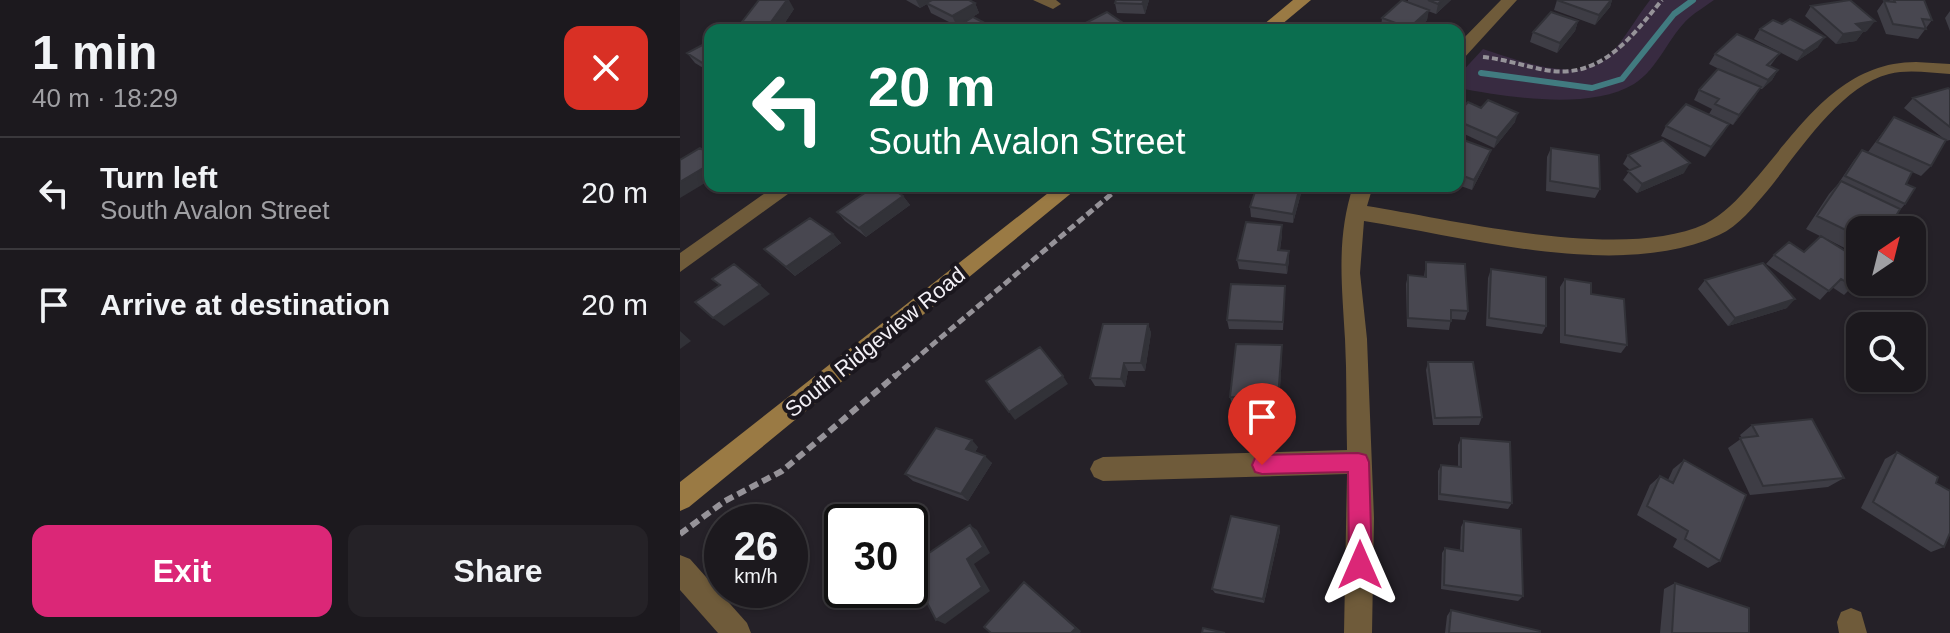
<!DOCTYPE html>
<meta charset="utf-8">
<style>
body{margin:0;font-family:Helvetica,sans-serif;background:#252227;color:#f1f3f6;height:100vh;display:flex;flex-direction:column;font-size:30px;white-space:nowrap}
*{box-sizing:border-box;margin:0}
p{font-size:26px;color:#a0a0a4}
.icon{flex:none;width:44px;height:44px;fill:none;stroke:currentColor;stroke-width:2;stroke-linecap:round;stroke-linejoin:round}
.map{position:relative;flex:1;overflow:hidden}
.side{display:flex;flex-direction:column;background:#1c191e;width:680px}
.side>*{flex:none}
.hud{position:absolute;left:24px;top:24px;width:760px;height:168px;border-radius:16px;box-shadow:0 2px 6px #0004,0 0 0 2px #3a383c;background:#0b6e4f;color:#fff;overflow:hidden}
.needle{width:52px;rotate:35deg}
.fabs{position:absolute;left:1166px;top:216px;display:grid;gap:16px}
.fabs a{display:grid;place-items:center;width:80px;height:80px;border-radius:16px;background:#1c191e;box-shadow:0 2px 6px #0004,0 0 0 2px #3a383c;font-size:40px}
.speed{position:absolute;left:24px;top:504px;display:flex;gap:16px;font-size:40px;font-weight:700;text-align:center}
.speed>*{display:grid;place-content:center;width:104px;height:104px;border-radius:50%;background:#1c191e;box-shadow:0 2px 6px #0004,0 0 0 2px #3a383c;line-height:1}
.speed small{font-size:20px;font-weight:400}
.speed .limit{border:4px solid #111;border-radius:12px;background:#fff;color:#111}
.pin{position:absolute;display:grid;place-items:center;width:68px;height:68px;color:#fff;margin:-82px -34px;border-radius:50% 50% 50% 0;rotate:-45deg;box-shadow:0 0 8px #0007}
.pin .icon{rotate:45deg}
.me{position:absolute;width:88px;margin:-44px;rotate:0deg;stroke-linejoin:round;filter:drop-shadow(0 0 6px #0008)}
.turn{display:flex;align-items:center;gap:28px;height:168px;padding:0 32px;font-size:36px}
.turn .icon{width:104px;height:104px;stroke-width:2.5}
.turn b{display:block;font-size:56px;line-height:68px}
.round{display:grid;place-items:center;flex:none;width:84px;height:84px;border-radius:16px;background:#252227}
.summary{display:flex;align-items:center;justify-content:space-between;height:136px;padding:0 32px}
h1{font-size:48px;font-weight:700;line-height:60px}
.cta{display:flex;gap:16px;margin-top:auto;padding:16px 32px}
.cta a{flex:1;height:92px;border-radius:16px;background:#db2777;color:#fff;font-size:32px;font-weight:700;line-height:92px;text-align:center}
.cta a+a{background:#252227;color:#f1f3f6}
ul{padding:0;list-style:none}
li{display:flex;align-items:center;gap:24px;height:112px;padding:0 32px;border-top:2px solid #3a383c}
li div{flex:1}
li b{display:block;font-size:30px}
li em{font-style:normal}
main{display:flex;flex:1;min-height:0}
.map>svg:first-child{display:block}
.green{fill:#382b41}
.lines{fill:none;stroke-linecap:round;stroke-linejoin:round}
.stream{stroke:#417b80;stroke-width:6}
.path-far2{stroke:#969399;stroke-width:4;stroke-dasharray:6 3;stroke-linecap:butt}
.path-far1{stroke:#969399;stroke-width:5;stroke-dasharray:8 4;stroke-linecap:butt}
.path{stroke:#969399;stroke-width:6;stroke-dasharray:9 5;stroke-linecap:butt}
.minor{fill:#6f5b3a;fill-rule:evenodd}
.tertiary{fill:#6f5b3a;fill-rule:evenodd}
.secondary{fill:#9a7a44;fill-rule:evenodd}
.wall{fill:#3e3d45}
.shaded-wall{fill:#323238}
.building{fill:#484750;stroke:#323238;stroke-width:2}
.route{fill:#db2777;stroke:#8e194d;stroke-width:2}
.labels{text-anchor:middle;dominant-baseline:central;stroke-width:8;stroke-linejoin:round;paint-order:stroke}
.street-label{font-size:22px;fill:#f3f0f6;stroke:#1b171e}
</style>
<main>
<section class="side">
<div class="summary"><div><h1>1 min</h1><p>40 m · 18:29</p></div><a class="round" style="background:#d93025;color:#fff"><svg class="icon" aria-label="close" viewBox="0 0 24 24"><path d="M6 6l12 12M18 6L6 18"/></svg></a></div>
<ul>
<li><svg class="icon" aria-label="left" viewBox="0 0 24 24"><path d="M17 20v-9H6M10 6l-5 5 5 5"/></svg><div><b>Turn left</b><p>South Avalon Street</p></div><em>20 m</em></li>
<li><svg class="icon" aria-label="arrive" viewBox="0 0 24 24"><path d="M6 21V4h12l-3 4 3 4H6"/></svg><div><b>Arrive at destination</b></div><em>20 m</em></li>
</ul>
<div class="cta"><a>Exit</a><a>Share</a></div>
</section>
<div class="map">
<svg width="1270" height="633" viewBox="0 0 1270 633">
<rect width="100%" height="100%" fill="#252128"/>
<path class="green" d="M970,0H1034C1026,6 1017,11 1009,18C989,36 978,69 954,84C909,111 827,97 778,88V76L803,49C835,59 900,86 929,56C944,40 956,18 970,0Z"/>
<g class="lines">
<path class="stream" d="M801,73L912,88L942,79L994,14L1013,0"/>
<path class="path-far2" d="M627,30H635
M803,57C824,59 844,66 865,70C920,80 950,39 982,0"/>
<path class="path-far1" d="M214,377L441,186"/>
<path class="path" d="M0,534L45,501L102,471L216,375"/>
<path class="minor" d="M353,0H376L381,4L373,9Z
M821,0H837L784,58L778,59V44Z
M1236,62L1270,64V74C1250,73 1229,69 1209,74C1160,86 1118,153 1088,190C1074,206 1059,226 1039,235C939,281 788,237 684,221L680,273L687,339L694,518L692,633H664L667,474L423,481L414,477L410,469L414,461L423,457L667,450C666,413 667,376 665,339C662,284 656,240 673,186H693L687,206C776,220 942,262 1025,224C1043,215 1058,199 1071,184C1118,131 1158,62 1236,62Z
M95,186H119L0,272V253Z
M1171,608L1181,612L1187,633H1159L1157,622L1161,612Z"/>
<path class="tertiary" d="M0,555L10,559L67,623L71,633H38L0,590Z"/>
<path class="secondary" d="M613,0H631L595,30H577Z
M377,186H400L9,507L0,511V482Z"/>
</g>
<path class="wall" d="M226,0H289L295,3L299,13L277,26L251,13L247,4L240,8Z
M436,0H469L465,14L437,13L435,3Z
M728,0H771L756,14L748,11L747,20L737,30H707L701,28L702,18L728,2Z
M877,0H932L930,7L915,25L874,10Z
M1210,0H1244L1252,20L1238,39L1206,34L1197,11L1204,1L1208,2Z
M1131,6L1187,31L1183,32L1176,41L1156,44L1125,16Z
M114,9L100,30H68L62,22Z
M1270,11V31L1265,18Z
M898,21L895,31L877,53L850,42L853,32Z
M1102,24L1138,47L1117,61L1074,39L1080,29Z
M30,41V72L15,63L7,53Z
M1100,53L1090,66L1098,70L1092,80L1082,89H1080L1053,125L1029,114L1032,109L1014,100L1019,90L1045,72L1029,64L1035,54Z
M1270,89V140L1266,141L1251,166L1241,176L1188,152L1214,117L1263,138L1224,108L1233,98Z
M778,113L835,122L814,148L778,131Z
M1049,124L1025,157L981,136L986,126Z
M778,138L808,159L792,190L778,185Z
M871,148L920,189L915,198L866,191L867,157Z
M1182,150L1226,184L1225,204L1220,210L1180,230V256L1147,239L1180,279L1164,295L1152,287L1140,300L1086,264L1094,255L1124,252L1140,236L1126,229L1149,194L1158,184L1174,160Z
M948,155L1004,173L957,193L943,180L950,170L943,164Z
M577,186H623L613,223L571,217L570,207Z
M757,186H772L769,191Z
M223,196L230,205L186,237L165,221L157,212Z
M153,234L161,243L115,276L84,249Z
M602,235L600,250L609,260L607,274L559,269L557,260Z
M746,262L788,311L785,320L771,319L769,330L727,327L726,284L728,275L744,277Z
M811,269L866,326L862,334L806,326L808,278Z
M885,279L911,294L947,345L941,353L880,343V287Z
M1025,280L1107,308L1048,326L1018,289Z
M605,294L603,330L549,329L547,320Z
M468,324L471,333L465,371H448L445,387L415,386L410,378Z
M602,353L599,406L552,404L550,397Z
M748,362L802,417L799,425H753L746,370Z
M1072,425L1164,478L1148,487L1070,495L1048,448L1062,438L1060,435Z
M781,438L832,503L828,509L758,500V471L761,465L778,467V445Z
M298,447L295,452L312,463L288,501L233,481L225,474Z
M1217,452L1256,483L1264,547L1251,552L1181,508L1205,459Z
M1004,460L1040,561L1028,568L993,547L997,539L957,515L970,485L980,476L988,480L993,469Z
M784,521L843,596L838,601L761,589L762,553L765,548L780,550L781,527Z
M599,526L600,531L584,603L535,593L532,589Z
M995,583L1069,633H980L984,589Z
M771,610L860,633H765L767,616Z"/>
<path class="shaded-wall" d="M107,0H109L114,9L100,30H97L91,22Z
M236,0H254L240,8Z
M464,0H469L465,14L462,4Z
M762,0H771L756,14L758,4Z
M931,0H932L930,7L915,25L919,15Z
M295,3L299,13L277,26L272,16Z
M749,10L747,20L737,30H729Z
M898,21L895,31L877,53L880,43Z
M1195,21L1187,31L1183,32L1176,41L1156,44L1163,34L1176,24Z
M443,23L445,30H430Z
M1145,37L1138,47L1117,61L1124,51Z
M30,60V71L24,64Z
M1098,70L1092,80L1082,89L1088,80Z
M1081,87L1075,97L1053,125L1059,115Z
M838,113L835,122L814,148L817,138Z
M1049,124L1043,134L1025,157L1031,147Z
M811,150L808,159L792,190L794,180Z
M1010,163L1004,173L957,193L962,184Z
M30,164V180L0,198V182Z
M620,186H623L613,223V214Z
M223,196L230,205L186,237L179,228Z
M602,225V235L598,259V250Z
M153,234L161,243L115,276L106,267Z
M609,251V260L607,274L606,265Z
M80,285L90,294L44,326L33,318Z
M1115,299L1107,308L1048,326L1055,318Z
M468,324L471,333L465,371L461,363Z
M0,331L11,341L0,349Z
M602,345V353L599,406L598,398Z
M444,363L448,371L445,387L441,379Z
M383,376L388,384L335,420L329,412Z
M292,440L298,447L293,456L286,449Z
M305,456L312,463L288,501L281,494Z
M290,525L297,530L310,553L294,564L310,591L265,624L256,620L287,559Z
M599,526L600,531L584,603L583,599Z
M344,582L401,631L400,633H391Z"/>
<path class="building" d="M79,0H107L91,22H62Z
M252,0H289L295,3L272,16L246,3Z
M436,0H464L462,4L435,3Z
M722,0L749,10L729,28L702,18Z
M748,0H762L758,4Z
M877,0H931L919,15Z
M1170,0L1195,21L1176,24L1184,31L1163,34L1131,6Z
M1214,0H1244L1252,20L1242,19L1246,29L1213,24L1204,1L1215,2Z
M427,12L443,23L430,30H392Z
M871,12L898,21L880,43L853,32Z
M293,17L318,30H272Z
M1110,19L1145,37L1124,51L1080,29L1093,20L1102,24Z
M1057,34L1100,53L1087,65L1098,70L1088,80L1035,54Z
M30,41V60L24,64L7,53Z
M1038,69L1081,87L1059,115L1035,104L1039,99L1019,90Z
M1268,88L1270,89V127L1233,98Z
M808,100L838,113L817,138L778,121V113L788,102L801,108Z
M1006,104L1049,124L1031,147L986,126Z
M1214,117L1266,140L1251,166L1197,142Z
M778,138L811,150L794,180L778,174Z
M983,140L1010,163L962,184L948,171L960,166L948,155Z
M20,148L30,155V164L0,182V160Z
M871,148L919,155L920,189L870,181Z
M1182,150L1232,172L1226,184L1235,188L1225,204L1165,176Z
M1161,181L1220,209L1208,230H1180V237L1137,216Z
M195,186H208L223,196L179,228L157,212Z
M577,186H620L613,214L570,207Z
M130,218L153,234L106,267L84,249Z
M566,222L602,225L598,250L609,251L606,265L557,260Z
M1141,236L1180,260V279L1173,286L1161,279L1149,291L1094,255L1109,242L1124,252Z
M746,262L785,264L788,311L771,310V321L728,318V275L746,277Z
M1083,263L1115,299L1055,318L1025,280Z
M54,264L80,285L33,318L15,302L40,285L32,279Z
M811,269L866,277V326L809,318Z
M885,279L911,283V294L944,299L947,345L885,335Z
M551,284L605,286L603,322L547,320Z
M423,324H468L461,363H444L441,379L410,378Z
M556,344L602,345L598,398L550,397Z
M360,347L383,376L329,412L306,381Z
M748,362H793L802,417L755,418Z
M1132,419L1164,478L1083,486L1060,438L1078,436L1072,425Z
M256,428L292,440L286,449L305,456L281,494L225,474Z
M781,438L830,442L832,503L760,494L761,465L781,467Z
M1217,452L1258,477L1256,483L1270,491V533L1264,547L1193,502Z
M1004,460L1066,495L1040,561L1005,539L1008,531L967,506L980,476L993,483Z
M551,516L599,526L583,599L532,589Z
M784,521L841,529L843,596L764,585L765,548L783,551Z
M290,525L303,547L287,559L302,587L256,620L230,569V566Z
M344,582L396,628L391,633H311L304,627Z
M995,583L1069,608V633H992Z
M771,610L860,631V633H769Z
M523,628L545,633H522Z"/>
<path class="route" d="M678,453L686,455L689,462L692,565L688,573L680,576L672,573L669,565L668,472L582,474L575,472L572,465L575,458L582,455Z"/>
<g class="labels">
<g class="street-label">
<text transform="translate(195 342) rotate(-39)">South Ridgeview Road</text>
</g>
</g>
</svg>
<div class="fabs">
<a><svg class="needle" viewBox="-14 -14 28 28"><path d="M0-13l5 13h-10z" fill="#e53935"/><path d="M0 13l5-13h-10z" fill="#a0a0a4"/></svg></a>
<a><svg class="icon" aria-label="search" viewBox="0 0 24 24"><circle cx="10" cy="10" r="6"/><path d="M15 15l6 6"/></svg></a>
</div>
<div class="speed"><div>26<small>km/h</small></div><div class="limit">30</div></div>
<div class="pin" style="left:582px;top:465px;background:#d93025"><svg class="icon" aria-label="arrive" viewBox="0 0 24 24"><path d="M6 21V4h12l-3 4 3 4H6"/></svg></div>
<svg class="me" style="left:680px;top:565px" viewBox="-20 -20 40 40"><path d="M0-17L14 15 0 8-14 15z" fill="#db2777" stroke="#fff" stroke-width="4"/></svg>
<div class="hud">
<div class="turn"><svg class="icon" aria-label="left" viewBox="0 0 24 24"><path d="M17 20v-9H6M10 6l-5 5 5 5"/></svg><div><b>20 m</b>South Avalon Street</div></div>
</div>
</div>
</main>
